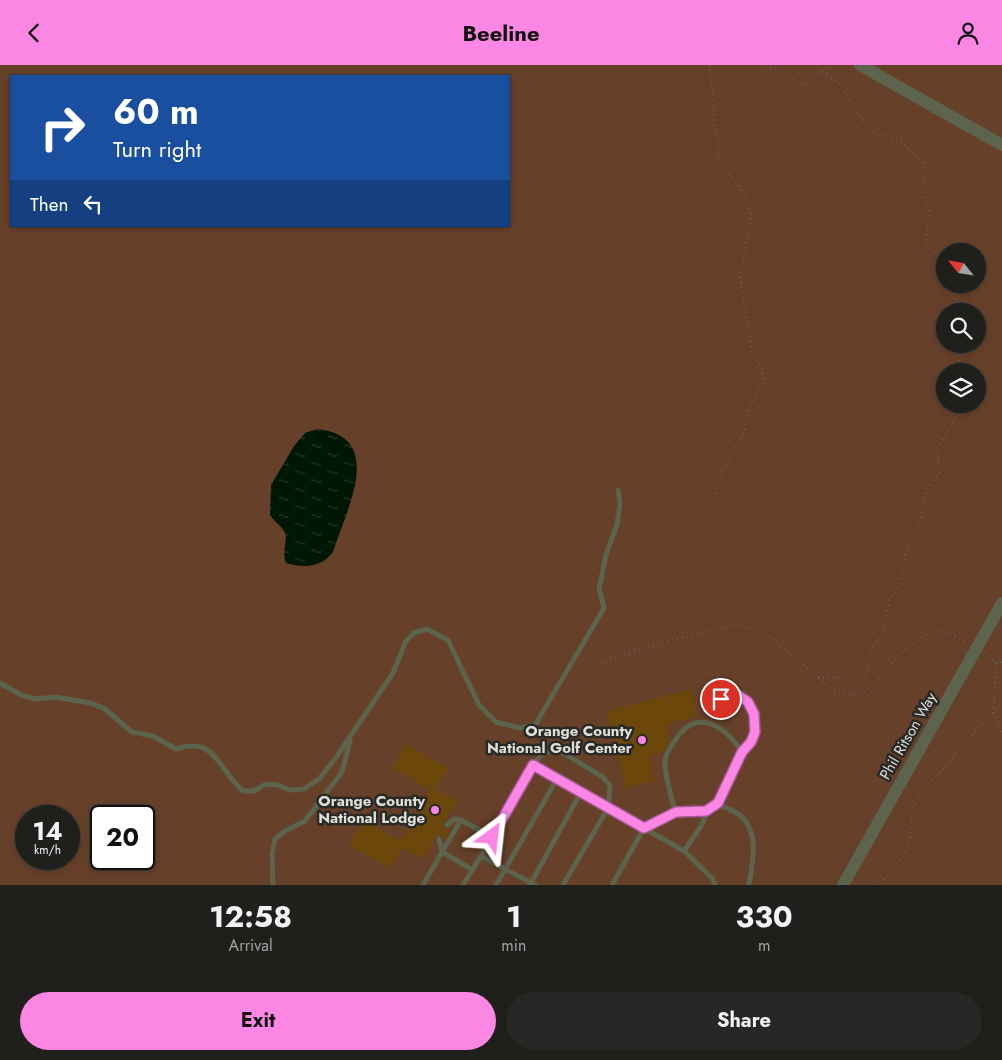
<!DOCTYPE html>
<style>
body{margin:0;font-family:Jost,sans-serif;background:#272725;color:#f1f3f6;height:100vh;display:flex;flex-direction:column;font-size:19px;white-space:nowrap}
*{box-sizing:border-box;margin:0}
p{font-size:16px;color:#a1a2a3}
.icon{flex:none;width:28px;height:28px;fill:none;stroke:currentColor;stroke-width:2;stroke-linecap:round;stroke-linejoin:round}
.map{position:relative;height:820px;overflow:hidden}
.drawer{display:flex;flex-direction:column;background:#1f1f1c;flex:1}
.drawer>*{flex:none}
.guide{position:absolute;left:10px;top:10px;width:500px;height:152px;border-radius:0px;box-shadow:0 2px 8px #0003,0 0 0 1px #3c3d3b;background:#1a4fa0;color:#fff;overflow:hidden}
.needle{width:32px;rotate:300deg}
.tools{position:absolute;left:936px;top:178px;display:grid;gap:10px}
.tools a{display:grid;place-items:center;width:50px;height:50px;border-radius:50%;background:#1f1f1c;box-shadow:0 2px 8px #0003,0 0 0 1px #3c3d3b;font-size:25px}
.speed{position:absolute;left:15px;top:740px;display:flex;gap:10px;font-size:25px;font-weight:700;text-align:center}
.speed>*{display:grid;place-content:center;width:65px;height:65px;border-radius:50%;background:#1f1f1c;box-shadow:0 2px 8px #0003,0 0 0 1px #3c3d3b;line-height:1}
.speed small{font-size:12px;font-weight:400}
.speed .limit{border:2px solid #111;border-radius:8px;background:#fff;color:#111}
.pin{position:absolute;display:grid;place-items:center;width:42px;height:42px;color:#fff;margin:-21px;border:2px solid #fff;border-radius:50%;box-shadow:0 1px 5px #0007}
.me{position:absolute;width:55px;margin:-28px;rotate:30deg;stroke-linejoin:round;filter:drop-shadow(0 0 4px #0008)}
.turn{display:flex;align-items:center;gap:18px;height:105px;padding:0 20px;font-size:22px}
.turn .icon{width:65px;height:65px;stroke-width:2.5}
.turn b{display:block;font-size:35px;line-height:42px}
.then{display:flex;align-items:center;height:48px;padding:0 20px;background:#0003;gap:10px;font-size:19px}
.eta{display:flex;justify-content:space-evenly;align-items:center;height:85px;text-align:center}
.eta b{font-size:30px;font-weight:700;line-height:35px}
.primary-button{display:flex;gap:10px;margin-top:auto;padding:10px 20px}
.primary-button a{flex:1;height:58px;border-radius:30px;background:#fb86e4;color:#111;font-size:20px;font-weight:700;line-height:58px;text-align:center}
.primary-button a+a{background:#272725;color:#f1f3f6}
header{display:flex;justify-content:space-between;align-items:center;height:65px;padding:0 20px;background:#fb86e4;color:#111;font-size:22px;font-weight:700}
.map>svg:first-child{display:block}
.green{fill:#67402a;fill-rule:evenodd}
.water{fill:url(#water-ripples)}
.building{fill:#6b470c}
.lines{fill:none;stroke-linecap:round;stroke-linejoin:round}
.path{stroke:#61615e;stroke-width:2;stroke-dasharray:1 4;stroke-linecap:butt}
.service{stroke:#5c644d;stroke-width:5}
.tertiary{stroke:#5c644d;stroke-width:12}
.route-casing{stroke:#a35794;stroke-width:12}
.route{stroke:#fb86e4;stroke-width:9}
.poi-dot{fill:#fb86e4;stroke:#292926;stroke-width:2}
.labels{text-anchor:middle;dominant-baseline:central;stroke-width:5;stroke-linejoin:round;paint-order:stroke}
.poi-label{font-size:15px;font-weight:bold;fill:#dededc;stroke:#292926;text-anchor:end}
.street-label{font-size:15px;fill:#dededc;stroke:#292926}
</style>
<header><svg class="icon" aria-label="back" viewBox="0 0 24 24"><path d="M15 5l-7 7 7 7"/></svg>Beeline<svg class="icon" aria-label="person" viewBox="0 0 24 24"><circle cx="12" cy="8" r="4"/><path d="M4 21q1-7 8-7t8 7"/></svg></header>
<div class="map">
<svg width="1002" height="820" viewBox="0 0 1002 820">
<defs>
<pattern id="water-ripples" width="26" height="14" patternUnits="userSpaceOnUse" patternTransform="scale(1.25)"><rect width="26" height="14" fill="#001704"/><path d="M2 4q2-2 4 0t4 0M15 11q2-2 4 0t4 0" fill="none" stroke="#253828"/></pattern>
</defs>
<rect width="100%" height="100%" fill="#292926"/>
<path class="green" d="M0,0H1002V820H0ZM11,11H509V161H11ZM945,186H978V219H945ZM945,246H978V279H945ZM945,306H978V339H945ZM26,751H69V794H26ZM101,751H144V794H101Z"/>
<path class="water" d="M317,364C387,371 346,446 333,487C321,503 304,503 286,498C281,487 289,473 284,466C280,460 274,456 270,450L271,420L294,381L305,368Z"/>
<path class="building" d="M691,624L698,651L667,659L670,673L663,687L649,690L655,716L626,724L606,646Z
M406,679L448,703L436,724L458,735L443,759L445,764L451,763L444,775L442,771H436L423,794L402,783L390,804L349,780L363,755L400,776L430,725L392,703Z"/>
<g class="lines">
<path class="path" d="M710,0L709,6L713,23L714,62L720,79L718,95L722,103L741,123L751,150L740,212L752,287L762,304L764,314L751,339L743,369L720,411L714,438
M766,0L802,19L810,17L823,7L843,21L851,41L874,68L899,75L923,98L925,110L922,127L931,151L927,164L926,177L945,202
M823,7L828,0
M954,219L957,246
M961,306L958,289L962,279
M985,587L996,597L994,647L1002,670
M996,598L1002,597
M596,599L656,579L736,560L757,566L772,574L832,624C864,639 873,619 892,598C900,588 910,580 921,573C926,570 933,566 939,566C949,567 959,573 967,578
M818,612L845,613L858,617L866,609L872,583L883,569L889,536L901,518L906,488L921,454L926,426L940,407L937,384L955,354L970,339
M875,820L888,811L905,786L910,774L912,745L923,722L945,703L964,678L1002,638"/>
<path class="service" d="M0,618L21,630L36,634L55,632L91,638L105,644L132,667L153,671L176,684C216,671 217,703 243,726H254L266,719L278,720L290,725L304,724L319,714L337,691L393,608L406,576L414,568L427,564L448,575L479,640L496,657L520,663L535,660L604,543L599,524L606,490L617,459L620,439L618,425
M704,637L739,631C763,640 758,673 742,687
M533,700L543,688L554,685L565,689L603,712L610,721L608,743L563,820
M718,738C725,743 735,746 742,752C760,770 752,798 749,820
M447,760L454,754L461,755
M439,774L442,787
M684,786L703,758L706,746
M442,787L461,755L492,772
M273,820L272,789L275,774L285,766L305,756L342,707L350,676
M423,820L442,787L473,805
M463,820L481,791
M496,820L557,714
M530,820L581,727
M535,820L481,791L533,700L684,786L712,813L715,820
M612,820L644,763L675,747C672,731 665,714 665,698C664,692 670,682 674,677C696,642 723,659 742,687L718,738L706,746L675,747"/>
<path class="tertiary" d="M860,0L1002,80
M843,820L1002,538"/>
</g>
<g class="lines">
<g class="route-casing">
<path id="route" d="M492,772L533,700L644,763L676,747L706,746L718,738L742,687L751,677L755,667L754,649L748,637L739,631L721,634"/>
</g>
<use href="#route" class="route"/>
</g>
<g class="poi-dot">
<circle cx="642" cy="675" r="5"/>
<circle cx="435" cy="745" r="5"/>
</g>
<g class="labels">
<g class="poi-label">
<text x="632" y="666">Orange County<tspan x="632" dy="17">National Golf Center</tspan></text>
<text x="425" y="736">Orange County<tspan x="425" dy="17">National Lodge</tspan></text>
</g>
<g class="street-label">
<text transform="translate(908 671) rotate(-60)">Phil Ritson Way</text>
</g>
</g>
</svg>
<div class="tools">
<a><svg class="needle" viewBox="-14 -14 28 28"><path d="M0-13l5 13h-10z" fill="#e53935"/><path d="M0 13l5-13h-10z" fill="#a1a2a3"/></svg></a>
<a><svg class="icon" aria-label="search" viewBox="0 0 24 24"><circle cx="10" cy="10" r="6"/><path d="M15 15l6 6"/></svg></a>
<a><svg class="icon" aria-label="layers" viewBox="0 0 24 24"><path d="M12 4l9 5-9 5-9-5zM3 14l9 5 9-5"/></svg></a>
</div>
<div class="speed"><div>14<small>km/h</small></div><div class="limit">20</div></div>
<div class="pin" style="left:721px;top:634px;background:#d93025"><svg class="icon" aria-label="arrive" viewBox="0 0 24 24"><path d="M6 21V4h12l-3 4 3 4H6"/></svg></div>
<svg class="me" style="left:492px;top:772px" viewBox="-20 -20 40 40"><path d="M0-17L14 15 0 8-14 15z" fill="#fb86e4" stroke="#fff" stroke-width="4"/></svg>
<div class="guide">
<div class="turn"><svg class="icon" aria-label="right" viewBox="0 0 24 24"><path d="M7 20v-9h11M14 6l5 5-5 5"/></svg><div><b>60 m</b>Turn right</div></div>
<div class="then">Then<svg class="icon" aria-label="left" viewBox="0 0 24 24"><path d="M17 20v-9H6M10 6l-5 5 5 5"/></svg></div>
</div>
</div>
<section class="drawer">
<div class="eta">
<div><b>12:58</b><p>Arrival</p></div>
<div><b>1</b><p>min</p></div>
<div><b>330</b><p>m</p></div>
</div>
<div class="primary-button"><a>Exit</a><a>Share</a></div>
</section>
